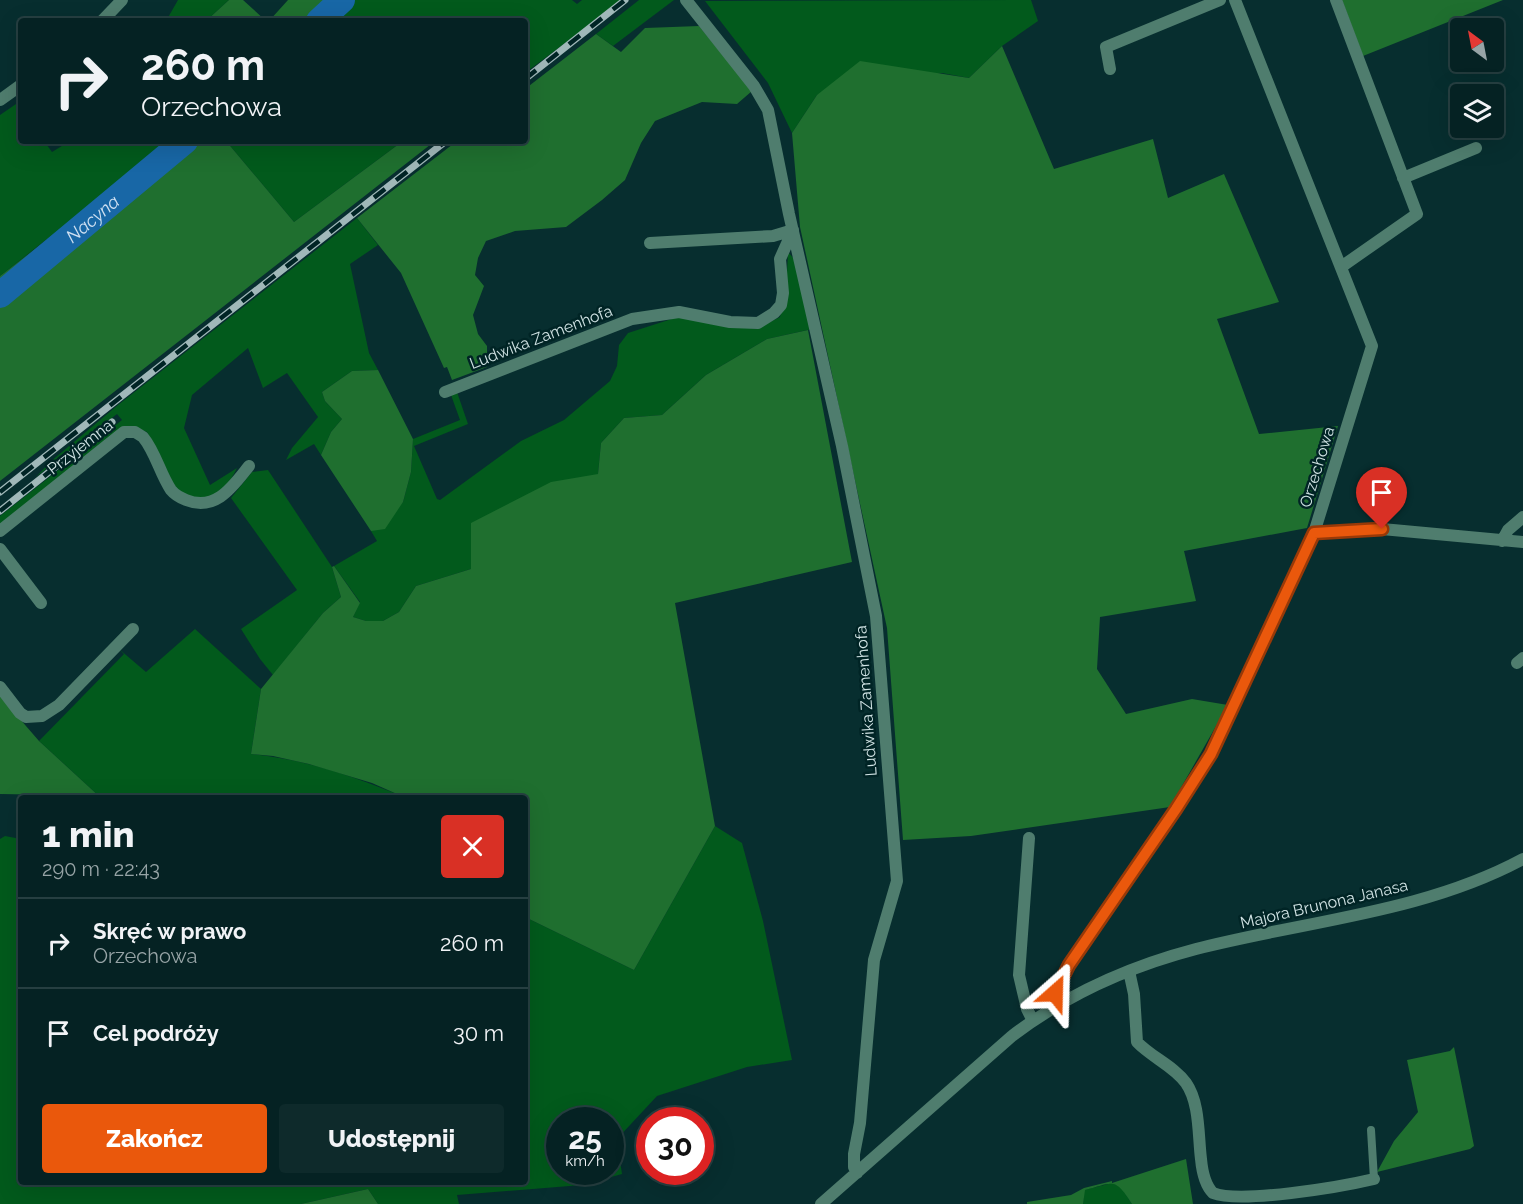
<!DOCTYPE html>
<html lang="pl">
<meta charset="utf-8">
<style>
body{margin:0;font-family:Raleway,sans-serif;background:#0e2a2b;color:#f1f3f6;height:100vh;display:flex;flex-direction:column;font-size:22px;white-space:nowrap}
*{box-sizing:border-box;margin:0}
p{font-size:20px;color:#97a4a6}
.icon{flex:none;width:33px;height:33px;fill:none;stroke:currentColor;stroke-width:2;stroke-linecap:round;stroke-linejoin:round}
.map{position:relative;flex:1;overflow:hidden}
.side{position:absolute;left:18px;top:795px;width:510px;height:390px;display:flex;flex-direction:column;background:#052223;border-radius:6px;box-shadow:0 6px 24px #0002,0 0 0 2px #263f41}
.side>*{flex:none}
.banner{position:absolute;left:18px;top:18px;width:510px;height:126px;border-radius:6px;box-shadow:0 6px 24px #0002,0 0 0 2px #263f41;background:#052223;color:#f1f3f6;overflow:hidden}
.needle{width:39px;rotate:328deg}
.tools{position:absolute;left:1450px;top:18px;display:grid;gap:12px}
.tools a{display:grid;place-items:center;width:54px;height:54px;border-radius:6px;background:#052223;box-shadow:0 6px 24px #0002,0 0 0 2px #263f41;font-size:30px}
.speed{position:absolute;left:546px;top:1107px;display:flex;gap:12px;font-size:30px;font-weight:700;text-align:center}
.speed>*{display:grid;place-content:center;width:78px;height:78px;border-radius:50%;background:#052223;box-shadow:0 6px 24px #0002,0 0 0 2px #263f41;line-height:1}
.speed small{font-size:15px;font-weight:400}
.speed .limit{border:9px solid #d22;background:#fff;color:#111}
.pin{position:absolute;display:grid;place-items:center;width:51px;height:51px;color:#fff;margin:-62px -26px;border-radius:50% 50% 50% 0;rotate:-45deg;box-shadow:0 0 6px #0007}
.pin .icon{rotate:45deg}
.me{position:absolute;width:66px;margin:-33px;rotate:25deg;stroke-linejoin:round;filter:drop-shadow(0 0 4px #0008)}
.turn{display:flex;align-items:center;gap:21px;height:126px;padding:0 24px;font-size:27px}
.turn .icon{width:78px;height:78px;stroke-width:2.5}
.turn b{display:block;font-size:42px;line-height:51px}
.round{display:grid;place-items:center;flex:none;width:63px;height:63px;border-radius:6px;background:#0e2a2b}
.overview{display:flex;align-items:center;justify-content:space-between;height:102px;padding:0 24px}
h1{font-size:36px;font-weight:800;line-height:45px}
.cta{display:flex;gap:12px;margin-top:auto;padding:12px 24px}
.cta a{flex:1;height:69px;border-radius:6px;background:#ea580c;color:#fff;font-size:24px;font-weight:800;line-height:69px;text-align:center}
.cta a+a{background:#0e2a2b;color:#f1f3f6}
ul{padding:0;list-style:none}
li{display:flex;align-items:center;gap:18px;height:90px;padding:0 24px;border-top:2px solid #263f41}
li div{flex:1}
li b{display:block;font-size:22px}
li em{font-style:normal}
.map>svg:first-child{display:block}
.green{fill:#025a1c;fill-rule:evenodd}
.forest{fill:#1f6f2f}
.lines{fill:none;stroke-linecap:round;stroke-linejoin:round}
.river{stroke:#1867a6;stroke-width:26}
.service{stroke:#4f7d6e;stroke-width:8}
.minor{stroke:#4f7d6e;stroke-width:12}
.tertiary{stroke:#4f7d6e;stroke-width:12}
.rail-casing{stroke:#a0b8b9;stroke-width:7}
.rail{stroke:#002425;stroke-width:4.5;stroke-dasharray:14;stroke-linecap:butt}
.route-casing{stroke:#983908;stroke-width:15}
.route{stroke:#ea580c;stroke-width:10}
.labels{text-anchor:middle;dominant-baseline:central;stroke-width:5;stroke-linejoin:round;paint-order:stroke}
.street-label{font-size:16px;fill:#d0e3e4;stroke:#002425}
.water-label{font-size:18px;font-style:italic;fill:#cfe0f2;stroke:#002425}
</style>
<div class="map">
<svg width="1523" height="1204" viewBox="0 0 1523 1204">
<rect width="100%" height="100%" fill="#072e2f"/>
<path class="green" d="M178,0H229L206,21H166Z
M348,0H572L577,4L582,0H623L525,73V21H325Z
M639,0H674L613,46L596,34Z
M1031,0L1038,21L1002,46L969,78L942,73L817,95L792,133L768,83L705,1Z
M16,104L21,110V141H44L52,152L70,141H177L56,244L47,239L0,276V115Z
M226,141H403L294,222Z
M357,218L378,245L350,264L369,353L378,370L352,371L322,392L325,401L342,419L331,432L321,455L314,444L286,460L292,448L318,417L287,373L263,388L248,348L192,395L184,428L210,485L237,468C230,482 219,501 201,499C193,498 184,493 177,491L147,432L134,427L0,527V516L122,420L117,414L36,477L50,462L118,405Z
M788,252L795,260L812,329L767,339L706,375L662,415L624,418L601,443L598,474L471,569L416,586L399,612L383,621H366L353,617L360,602L334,566L377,541L371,531L403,502L411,472L413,439L460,420L451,395L457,392L468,424L414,446L437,499L440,500L521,441L564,420L610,381L617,366L619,345L628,333L681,316L756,329L780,317L787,273Z
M268,470L332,567L341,597L323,613L273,675L260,659L241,629L297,590L231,498L252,472Z
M195,629L261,689L251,754C304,759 357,777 406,798H101L39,741L124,654L119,649L146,672Z
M715,826L742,843L763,921L792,1060L747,1067L657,1096L617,1139L622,1174L582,1185L457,1195L459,1204H378L368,1189L301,1204H0V839L5,836L21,839V1182H525V917L634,970ZM560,1120H610V1172H560Z
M1112,1183L1121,1187L1132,1204H1083L1084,1190Z"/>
<path class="forest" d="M229,0H243L266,21H206Z
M288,0H332L309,21H269Z
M1342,0H1503L1363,56Z
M699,26L752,91L737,104L702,102L655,121L641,143L625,180L602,200L566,227L515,231L486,241L478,258L475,275L484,286L473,315L478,334L487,346V367L452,380L447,367L444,368L401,273L357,218L457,141H525V89L596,34L621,52L645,28Z
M1002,46L1054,169L1153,139L1168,198L1224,174L1279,302L1217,319L1259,434L1338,426L1307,528L1184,551L1196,601L1100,617L1097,669L1126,714L1192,699L1228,705L1170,807L971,836L903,840L887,628L800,227L792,133L817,95L860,61L969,78Z
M191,141H226L294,222L403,141H435L0,481V299Z
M48,239L56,244L0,290V276Z
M808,330L852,562L675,603L715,826L634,970L525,917V798H406L372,783L309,764L273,756L251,754L261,689L323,613L341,597L332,567L334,566L360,603L353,617L366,621H383L399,612L416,586L471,569V523L551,482L598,474L601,443L624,418L662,415L706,375L767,339Z
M378,370L413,439L411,472L403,502L385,529L371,531L321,455L331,432L342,419L325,401L322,392L352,371Z
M0,696L39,741L101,798H61L57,795L0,794Z
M1454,1047L1474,1146L1470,1149L1377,1172L1394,1141L1418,1112L1407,1060L1450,1051Z
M1186,1159L1193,1204H1132C1115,1177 1114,1182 1085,1190L1083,1204H1027V1202L1071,1195L1084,1188L1112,1181V1183Z
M368,1189L378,1204H301Z"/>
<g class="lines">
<g class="river">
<path d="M319,21L342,0"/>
<path id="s1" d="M0,295L185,141"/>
</g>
<path class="service" d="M1371,1130L1374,1179"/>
<path class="minor" d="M686,0L754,86L768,110L789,214L842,446L876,616L897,881L874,960L860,1123L854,1154V1167L857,1173
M1336,0L1417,214L1341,267
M1110,69L1106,47L1220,0
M1403,178L1476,148
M650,243L773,236L793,230
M445,392L632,319L679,312L730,322L758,323L774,313L781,305L783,293L780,259L793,230
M0,531L124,432H135L143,437C156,453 160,474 171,490C175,495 181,498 186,500C216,512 233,486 249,466
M1314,533L1382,529L1523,542
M1502,541L1508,530L1523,517
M0,549L41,603
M1517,663L1523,658
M0,687L20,713L26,717L42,716L59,705L133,629
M1029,838L1019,975L1027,1009L1033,1021
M1129,971L1134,994L1137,1042C1151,1057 1174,1066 1186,1083C1200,1103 1198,1135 1201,1159C1202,1170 1205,1185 1213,1193C1240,1204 1340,1187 1374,1179
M1057,1005L1055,998L1056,991L1069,965L1157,837L1211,754L1314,533L1372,346L1235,0
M821,1204L1012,1036C1066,995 1131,966 1196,949C1304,921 1423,913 1523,859"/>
<path class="tertiary" d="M102,21L122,0
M0,100L21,85"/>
<g class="rail-casing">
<path id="rail" d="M525,79L625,0
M0,492L446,141
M0,511L112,422"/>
</g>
<use href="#rail" class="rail"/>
</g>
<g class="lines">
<g class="route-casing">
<path id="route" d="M1055,993L1069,965L1176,809L1211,754L1314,533L1382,529"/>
</g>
<use href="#route" class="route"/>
</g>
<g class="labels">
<g class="street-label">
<text transform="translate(541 337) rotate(-21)">Ludwika Zamenhofa</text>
<text transform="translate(80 447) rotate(-38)">Przyjemna</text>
<text transform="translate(1317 467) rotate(-73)">Orzechowa</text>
<text transform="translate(866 701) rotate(-94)">Ludwika Zamenhofa</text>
<text transform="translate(1324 904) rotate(-13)">Majora Brunona Janasa</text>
</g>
<g class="water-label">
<text stroke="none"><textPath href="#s1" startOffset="120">Nacyna</textPath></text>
</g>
</g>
</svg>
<div class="tools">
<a><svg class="needle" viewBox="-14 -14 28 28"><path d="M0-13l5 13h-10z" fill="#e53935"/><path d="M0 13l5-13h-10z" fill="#97a4a6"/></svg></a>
<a><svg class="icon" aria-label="layers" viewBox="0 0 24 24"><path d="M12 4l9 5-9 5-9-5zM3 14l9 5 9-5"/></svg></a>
</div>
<div class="speed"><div>25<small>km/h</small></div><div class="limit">30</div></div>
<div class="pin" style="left:1382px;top:529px;background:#d93025"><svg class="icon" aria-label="arrive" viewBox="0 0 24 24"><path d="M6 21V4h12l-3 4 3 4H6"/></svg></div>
<svg class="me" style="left:1055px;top:993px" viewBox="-20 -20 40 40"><path d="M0-17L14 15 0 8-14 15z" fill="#ea580c" stroke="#fff" stroke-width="4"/></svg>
<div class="banner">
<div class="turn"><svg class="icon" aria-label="right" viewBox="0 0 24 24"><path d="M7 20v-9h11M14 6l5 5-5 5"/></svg><div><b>260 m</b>Orzechowa</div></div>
</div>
<section class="side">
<div class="overview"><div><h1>1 min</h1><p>290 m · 22:43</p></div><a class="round" style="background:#d93025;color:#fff"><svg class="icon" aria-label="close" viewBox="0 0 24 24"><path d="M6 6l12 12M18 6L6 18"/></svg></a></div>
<ul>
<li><svg class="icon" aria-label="right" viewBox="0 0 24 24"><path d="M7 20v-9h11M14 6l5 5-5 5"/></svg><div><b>Skręć w prawo</b><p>Orzechowa</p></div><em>260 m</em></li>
<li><svg class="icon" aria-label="arrive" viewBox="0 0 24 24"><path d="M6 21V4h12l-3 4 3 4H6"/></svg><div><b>Cel podróży</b></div><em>30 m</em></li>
</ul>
<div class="cta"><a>Zakończ</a><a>Udostępnij</a></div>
</section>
</div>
